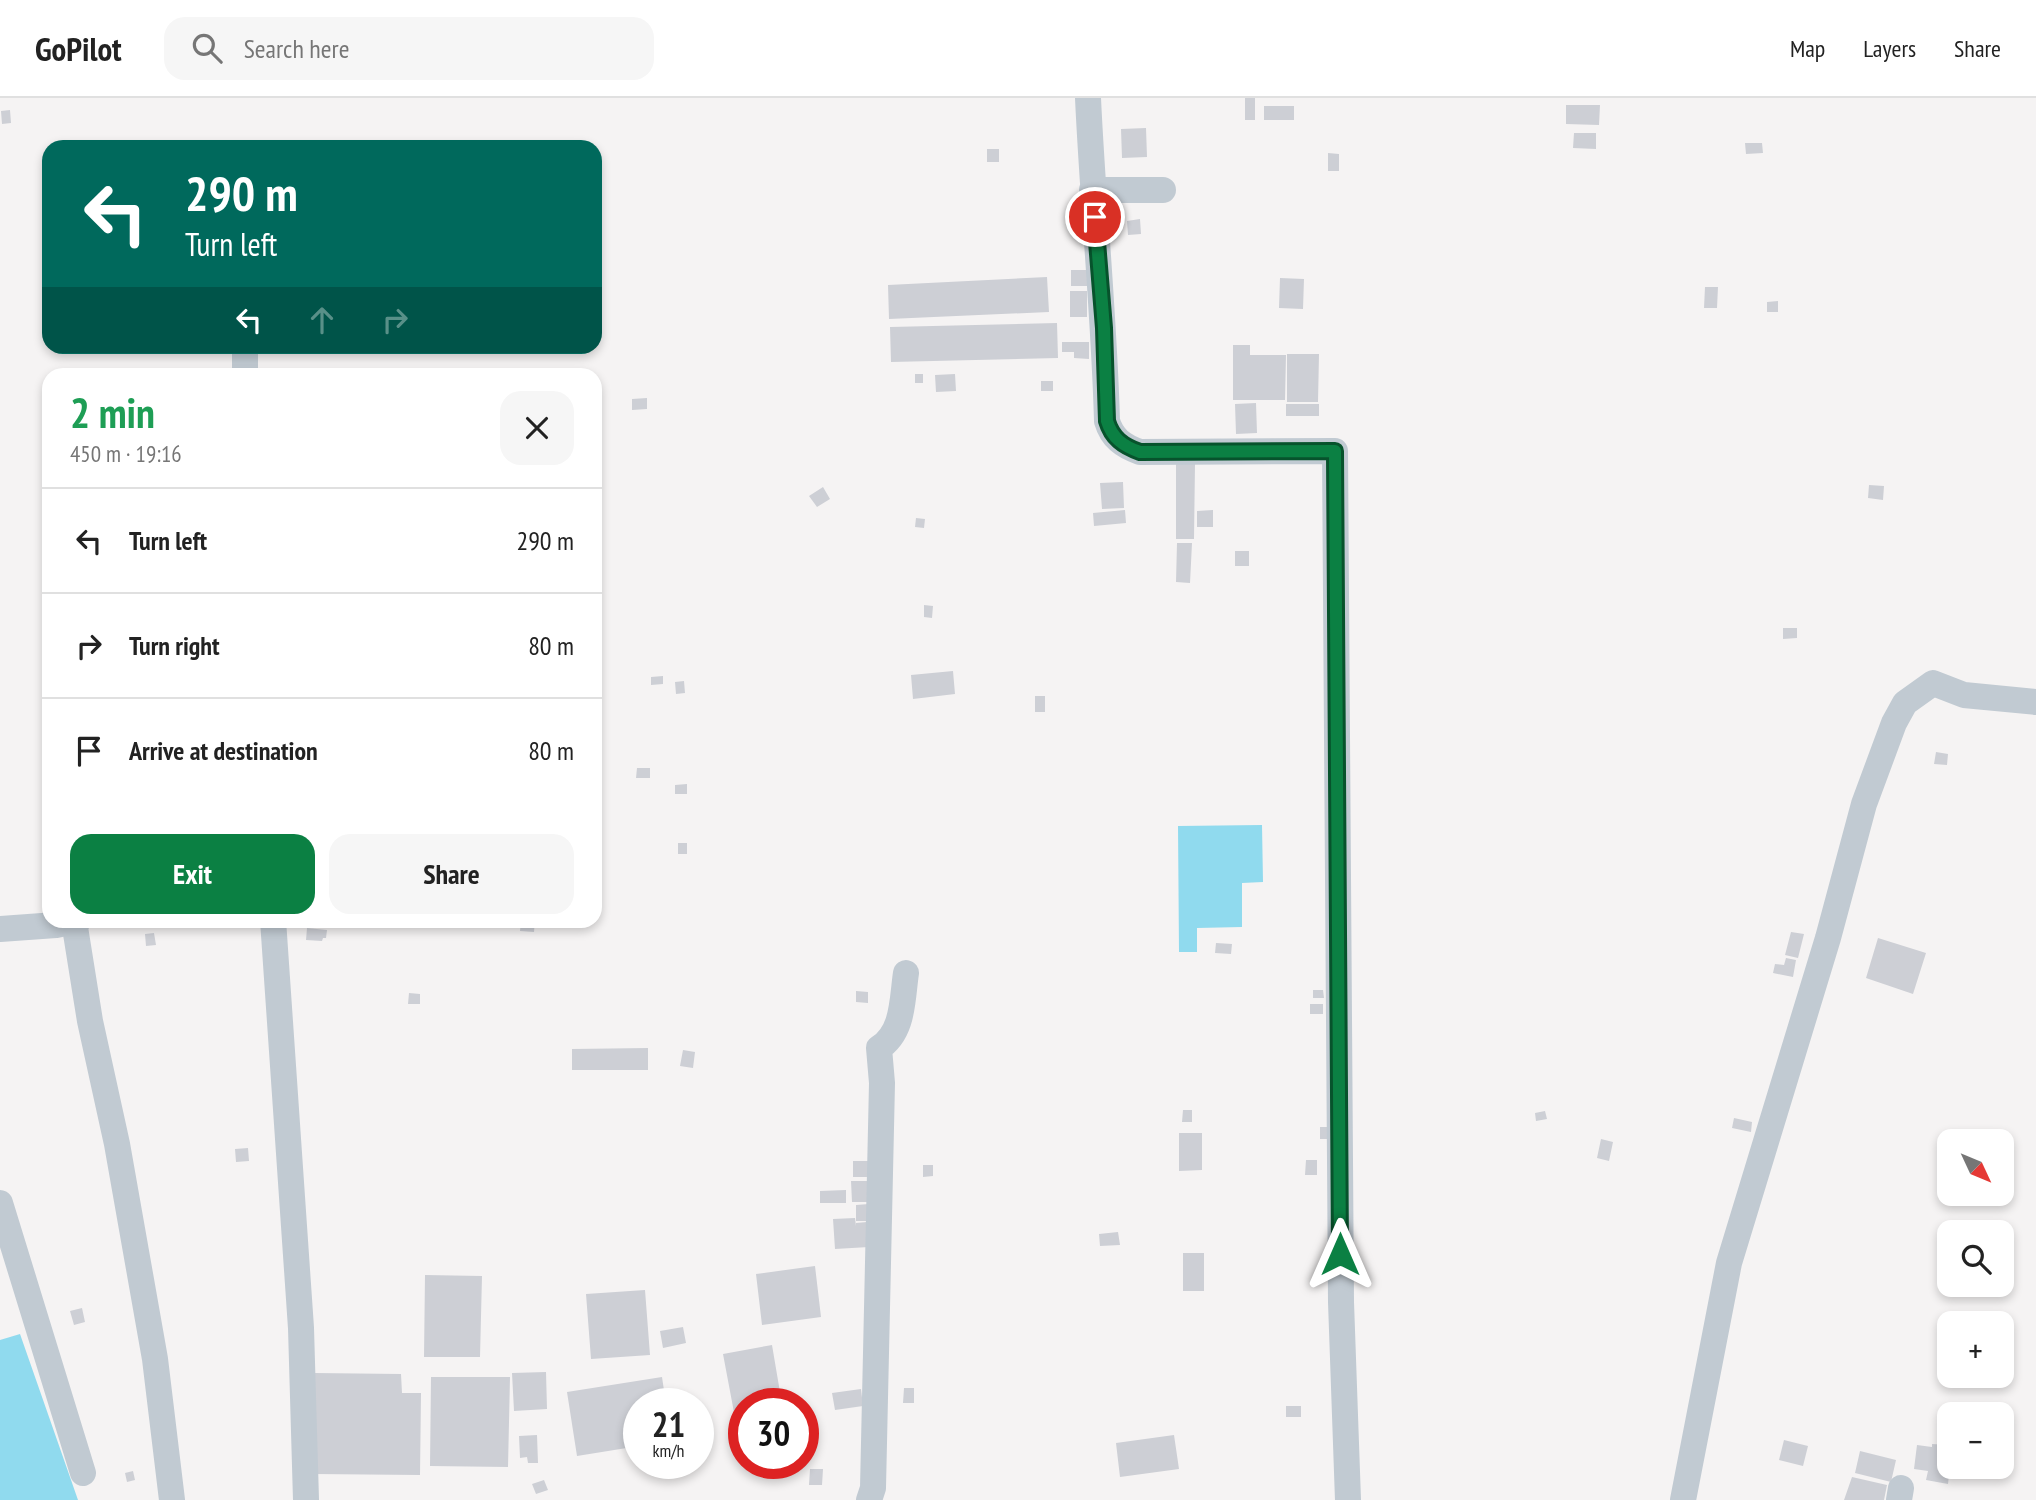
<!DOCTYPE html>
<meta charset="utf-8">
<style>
body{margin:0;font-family:"PT Sans Narrow",sans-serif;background:#f6f6f6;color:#222;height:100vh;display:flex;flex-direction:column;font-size:26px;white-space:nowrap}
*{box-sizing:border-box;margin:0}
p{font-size:23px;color:#767676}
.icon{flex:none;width:38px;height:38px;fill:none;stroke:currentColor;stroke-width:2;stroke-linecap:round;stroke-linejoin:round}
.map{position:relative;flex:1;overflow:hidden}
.sheet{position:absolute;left:42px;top:270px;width:560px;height:560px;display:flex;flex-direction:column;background:#fff;border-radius:21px;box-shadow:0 4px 10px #0003}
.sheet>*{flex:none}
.top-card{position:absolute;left:42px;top:42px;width:560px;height:214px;border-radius:21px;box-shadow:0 4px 10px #0003;background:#00695c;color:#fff;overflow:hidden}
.needle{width:46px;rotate:134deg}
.buttons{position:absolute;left:1937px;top:1031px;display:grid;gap:14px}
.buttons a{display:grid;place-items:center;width:77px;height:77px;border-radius:14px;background:#fff;box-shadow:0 4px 10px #0003;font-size:35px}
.speed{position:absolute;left:623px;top:1290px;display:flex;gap:14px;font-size:35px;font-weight:700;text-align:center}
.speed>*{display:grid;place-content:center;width:91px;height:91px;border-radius:50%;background:#fff;box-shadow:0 4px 10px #0003;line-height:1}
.speed small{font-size:18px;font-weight:400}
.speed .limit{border:10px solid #d22;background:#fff;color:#111}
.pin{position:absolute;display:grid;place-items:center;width:60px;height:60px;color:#fff;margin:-30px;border:4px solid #fff;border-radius:50%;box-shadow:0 2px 7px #0007}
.me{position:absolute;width:77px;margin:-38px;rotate:0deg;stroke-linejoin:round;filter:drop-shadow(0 0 5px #0008)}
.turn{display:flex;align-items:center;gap:24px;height:147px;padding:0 28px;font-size:32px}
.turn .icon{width:91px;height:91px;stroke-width:2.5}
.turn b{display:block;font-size:49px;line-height:60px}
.lanes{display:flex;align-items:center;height:66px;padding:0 28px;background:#0003;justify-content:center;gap:35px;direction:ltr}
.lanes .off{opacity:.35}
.round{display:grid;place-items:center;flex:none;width:74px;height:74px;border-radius:21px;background:#f6f6f6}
.head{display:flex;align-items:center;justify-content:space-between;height:119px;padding:0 28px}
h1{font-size:42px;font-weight:700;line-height:52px;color:#1e9e55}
.cta{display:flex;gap:14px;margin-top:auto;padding:14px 28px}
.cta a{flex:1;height:80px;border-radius:21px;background:#0b8043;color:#fff;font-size:28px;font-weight:700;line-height:80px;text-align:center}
.cta a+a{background:#f6f6f6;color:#222}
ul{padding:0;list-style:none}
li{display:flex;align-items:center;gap:21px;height:105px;padding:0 28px;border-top:2px solid #e0e0e0}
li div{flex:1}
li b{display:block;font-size:26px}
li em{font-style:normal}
header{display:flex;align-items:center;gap:42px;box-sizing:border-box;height:98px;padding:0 35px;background:#fff;border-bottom:2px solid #e0e0e0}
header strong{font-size:33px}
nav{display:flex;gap:38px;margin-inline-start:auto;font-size:24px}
.search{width:490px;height:63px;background:#f6f6f6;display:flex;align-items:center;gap:18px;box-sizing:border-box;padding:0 24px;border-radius:21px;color:#767676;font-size:26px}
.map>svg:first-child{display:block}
.water{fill:#90daee}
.building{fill:#cdcfd5}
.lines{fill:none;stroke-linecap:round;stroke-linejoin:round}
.minor{stroke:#c1cad2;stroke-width:26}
.route-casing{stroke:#07532c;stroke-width:18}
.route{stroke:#0b8043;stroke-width:12}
</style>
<header>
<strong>GoPilot</strong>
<div class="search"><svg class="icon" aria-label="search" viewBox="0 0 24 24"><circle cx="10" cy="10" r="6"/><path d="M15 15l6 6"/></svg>Search here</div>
<nav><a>Map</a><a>Layers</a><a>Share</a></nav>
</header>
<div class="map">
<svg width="2036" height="1402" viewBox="0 0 2036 1402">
<rect width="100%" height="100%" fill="#f5f3f3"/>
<path class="water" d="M1262,727L1263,784L1242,785V829L1197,830V854H1179L1178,728Z
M20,1236L78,1402H0V1242Z"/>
<path class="building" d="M1245,0H1255V22H1245Z
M1566,7H1600L1599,27L1566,26Z
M1264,8H1294V22H1264Z
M10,12L11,25L2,26L1,13Z
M1146,30L1147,59L1122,60L1121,31Z
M1574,35H1596V51L1573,50Z
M1745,45H1762L1763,55L1746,56Z
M987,51H999V64H987Z
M1328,55L1339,56V73H1328Z
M1140,121L1141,136L1128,137L1127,123Z
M1071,172H1087L1088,188H1071Z
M1047,179L1049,214L889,221L888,187Z
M1280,180L1304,181L1303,211L1279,210Z
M1705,189H1718L1717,210H1704Z
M1070,193H1087V219H1070Z
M1778,203V214H1767V204Z
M1057,225L1058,260L891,264L890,229Z
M1062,244H1089V261L1074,260V254H1062Z
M1233,247H1250V257H1286L1285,302H1233Z
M1287,256H1319L1318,304H1287Z
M915,276H923V285H915Z
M955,276L956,293L936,294L935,277Z
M1041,283H1053V293H1041Z
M647,300V311L632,312V301Z
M1256,305L1257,335L1236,336L1235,306Z
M1286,306H1319V318H1286Z
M1176,366H1195L1194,441H1176Z
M1123,384L1124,410L1102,411L1100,385Z
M1869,387L1884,388L1883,402L1868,400Z
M823,389L830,401L817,409L809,398Z
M1125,412L1126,425L1094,428L1093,415Z
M1213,412V429H1197V413Z
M916,420L925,421L924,430L915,429Z
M1177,445H1192L1190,485L1176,484Z
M1235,453H1249V468H1235Z
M924,507L933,508L932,520L924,519Z
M1783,530H1797V540L1783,541Z
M953,573L955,596L913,601L911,577Z
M663,578V586L651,587V579Z
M684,583L685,595L676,596L675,584Z
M1035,598H1045V614H1035Z
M1936,654L1948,656L1947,667L1934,666Z
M637,670H650V680H636Z
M687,686V696H675V687Z
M678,745H687V756H678Z
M521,822H535L534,834L520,833Z
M307,830L327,832L326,840H323L322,843L306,842Z
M1791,834L1804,836L1798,860L1785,857Z
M154,835L156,847L146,848L145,836Z
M1878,840L1926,855L1913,896L1866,880Z
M1216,845L1232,846L1231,856L1215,855Z
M1786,860L1796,862L1793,879L1773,875L1775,866L1784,867Z
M1313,892H1323L1324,900H1313Z
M856,893L868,894V905L856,904Z
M409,895L420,896V906H408Z
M1310,906H1323V916H1310Z
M648,950V972H572V951Z
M683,952L695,954L693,970L680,968Z
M1183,1012H1192V1024H1182Z
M1545,1013L1547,1021L1536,1023L1535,1015Z
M1734,1020L1752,1024L1751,1034L1732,1030Z
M1320,1029H1327V1041H1320Z
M1179,1035H1202V1072L1179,1073Z
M1601,1041L1613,1044L1609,1063L1597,1060Z
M248,1050L249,1063L236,1064L235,1051Z
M1306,1062H1317V1077H1305Z
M853,1063H868V1079H853Z
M923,1067H933V1078L923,1079Z
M851,1083H869V1104H852Z
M846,1092V1105H820V1093Z
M869,1106L870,1123H856V1107Z
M855,1120L856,1128V1125L867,1124L869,1149L835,1151L833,1121Z
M1118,1134L1120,1147L1100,1148L1099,1136Z
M1183,1155H1204V1193H1183Z
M815,1168L821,1219L762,1227L756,1176Z
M425,1177L482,1178L480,1259H424Z
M645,1192L650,1257L591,1261L586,1196Z
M82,1210L85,1224L74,1227L70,1213Z
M683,1229L686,1245L663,1250L660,1233Z
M772,1247L782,1306H744V1324L736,1325L723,1256Z
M546,1274L547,1311L514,1313L512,1275Z
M314,1275L401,1276L402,1295H421L420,1377L313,1376Z
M431,1279H510L508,1369L430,1368Z
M662,1279L666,1306H639V1348L577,1358L567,1294Z
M904,1290H914V1305H903Z
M861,1291L863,1308L835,1312L832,1295Z
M1286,1308H1301V1319H1286Z
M537,1337L538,1365H528L527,1359L520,1360L519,1338Z
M1174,1337L1179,1371L1120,1379L1116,1345Z
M1784,1342L1808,1348L1803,1368L1779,1362Z
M1932,1346L1950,1347V1368L1948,1386L1926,1382L1928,1373L1914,1371L1917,1347L1932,1349Z
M1860,1353L1896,1362L1891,1384L1855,1375Z
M768,1365H799L800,1368L770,1373Z
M810,1371H823L822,1387H809Z
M133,1373L135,1382L127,1384L125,1375Z
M1852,1379L1887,1387L1884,1402H1844Z
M544,1382L548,1392L536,1396L532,1386Z"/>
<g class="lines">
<path class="minor" d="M1088,0C1093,108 1104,215 1107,323C1112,340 1123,348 1140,354L1335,353L1341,1204L1348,1402
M1092,92H1163
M245,276V248
M273,822L301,1230L306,1402
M74,823L90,923L117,1046L155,1261L172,1402
M0,831L56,827L79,822
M0,1105L83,1375
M869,1402L873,1390L882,985L879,950C904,934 902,901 906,875
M1683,1402L1729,1165L1828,840L1864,706L1894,625L1905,605L1933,585L1964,597L2036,604
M1899,1402L1901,1390"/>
</g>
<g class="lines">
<g class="route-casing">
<path id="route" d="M1095,119L1104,230L1107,323C1112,340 1123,348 1140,354L1335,353L1340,1156"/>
</g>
<use href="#route" class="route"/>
</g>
</svg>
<div class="buttons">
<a><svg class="needle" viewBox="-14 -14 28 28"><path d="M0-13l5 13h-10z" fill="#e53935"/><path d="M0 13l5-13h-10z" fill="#767676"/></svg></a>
<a><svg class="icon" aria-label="search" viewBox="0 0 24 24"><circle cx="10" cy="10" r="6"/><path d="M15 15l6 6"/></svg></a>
<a>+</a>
<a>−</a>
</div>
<div class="speed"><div>21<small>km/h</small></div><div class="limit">30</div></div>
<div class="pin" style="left:1095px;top:119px;background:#d93025"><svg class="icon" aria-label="arrive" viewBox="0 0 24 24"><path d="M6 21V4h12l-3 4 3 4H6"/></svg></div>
<svg class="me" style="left:1340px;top:1156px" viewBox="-20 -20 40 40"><path d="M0-17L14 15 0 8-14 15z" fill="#0b8043" stroke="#fff" stroke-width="4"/></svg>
<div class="top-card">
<div class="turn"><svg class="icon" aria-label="left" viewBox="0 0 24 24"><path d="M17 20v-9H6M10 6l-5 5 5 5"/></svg><div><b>290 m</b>Turn left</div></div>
<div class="lanes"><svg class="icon" aria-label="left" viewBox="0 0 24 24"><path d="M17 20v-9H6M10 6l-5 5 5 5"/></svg><svg class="icon off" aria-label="ahead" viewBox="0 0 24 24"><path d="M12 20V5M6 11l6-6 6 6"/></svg><svg class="icon off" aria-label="right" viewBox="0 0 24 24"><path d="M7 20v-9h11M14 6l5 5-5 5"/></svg></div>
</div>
<section class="sheet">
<div class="head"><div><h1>2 min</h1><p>450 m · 19:16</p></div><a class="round"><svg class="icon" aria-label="close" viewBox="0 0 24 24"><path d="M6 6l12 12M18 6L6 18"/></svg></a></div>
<ul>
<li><svg class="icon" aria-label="left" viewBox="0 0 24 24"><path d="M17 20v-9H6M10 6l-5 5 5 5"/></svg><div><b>Turn left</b></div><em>290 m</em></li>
<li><svg class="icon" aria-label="right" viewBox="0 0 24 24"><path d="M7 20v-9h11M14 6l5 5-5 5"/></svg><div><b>Turn right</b></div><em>80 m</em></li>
<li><svg class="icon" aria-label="arrive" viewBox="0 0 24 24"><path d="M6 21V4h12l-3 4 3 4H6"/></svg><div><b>Arrive at destination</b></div><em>80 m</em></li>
</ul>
<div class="cta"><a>Exit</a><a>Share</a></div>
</section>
</div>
